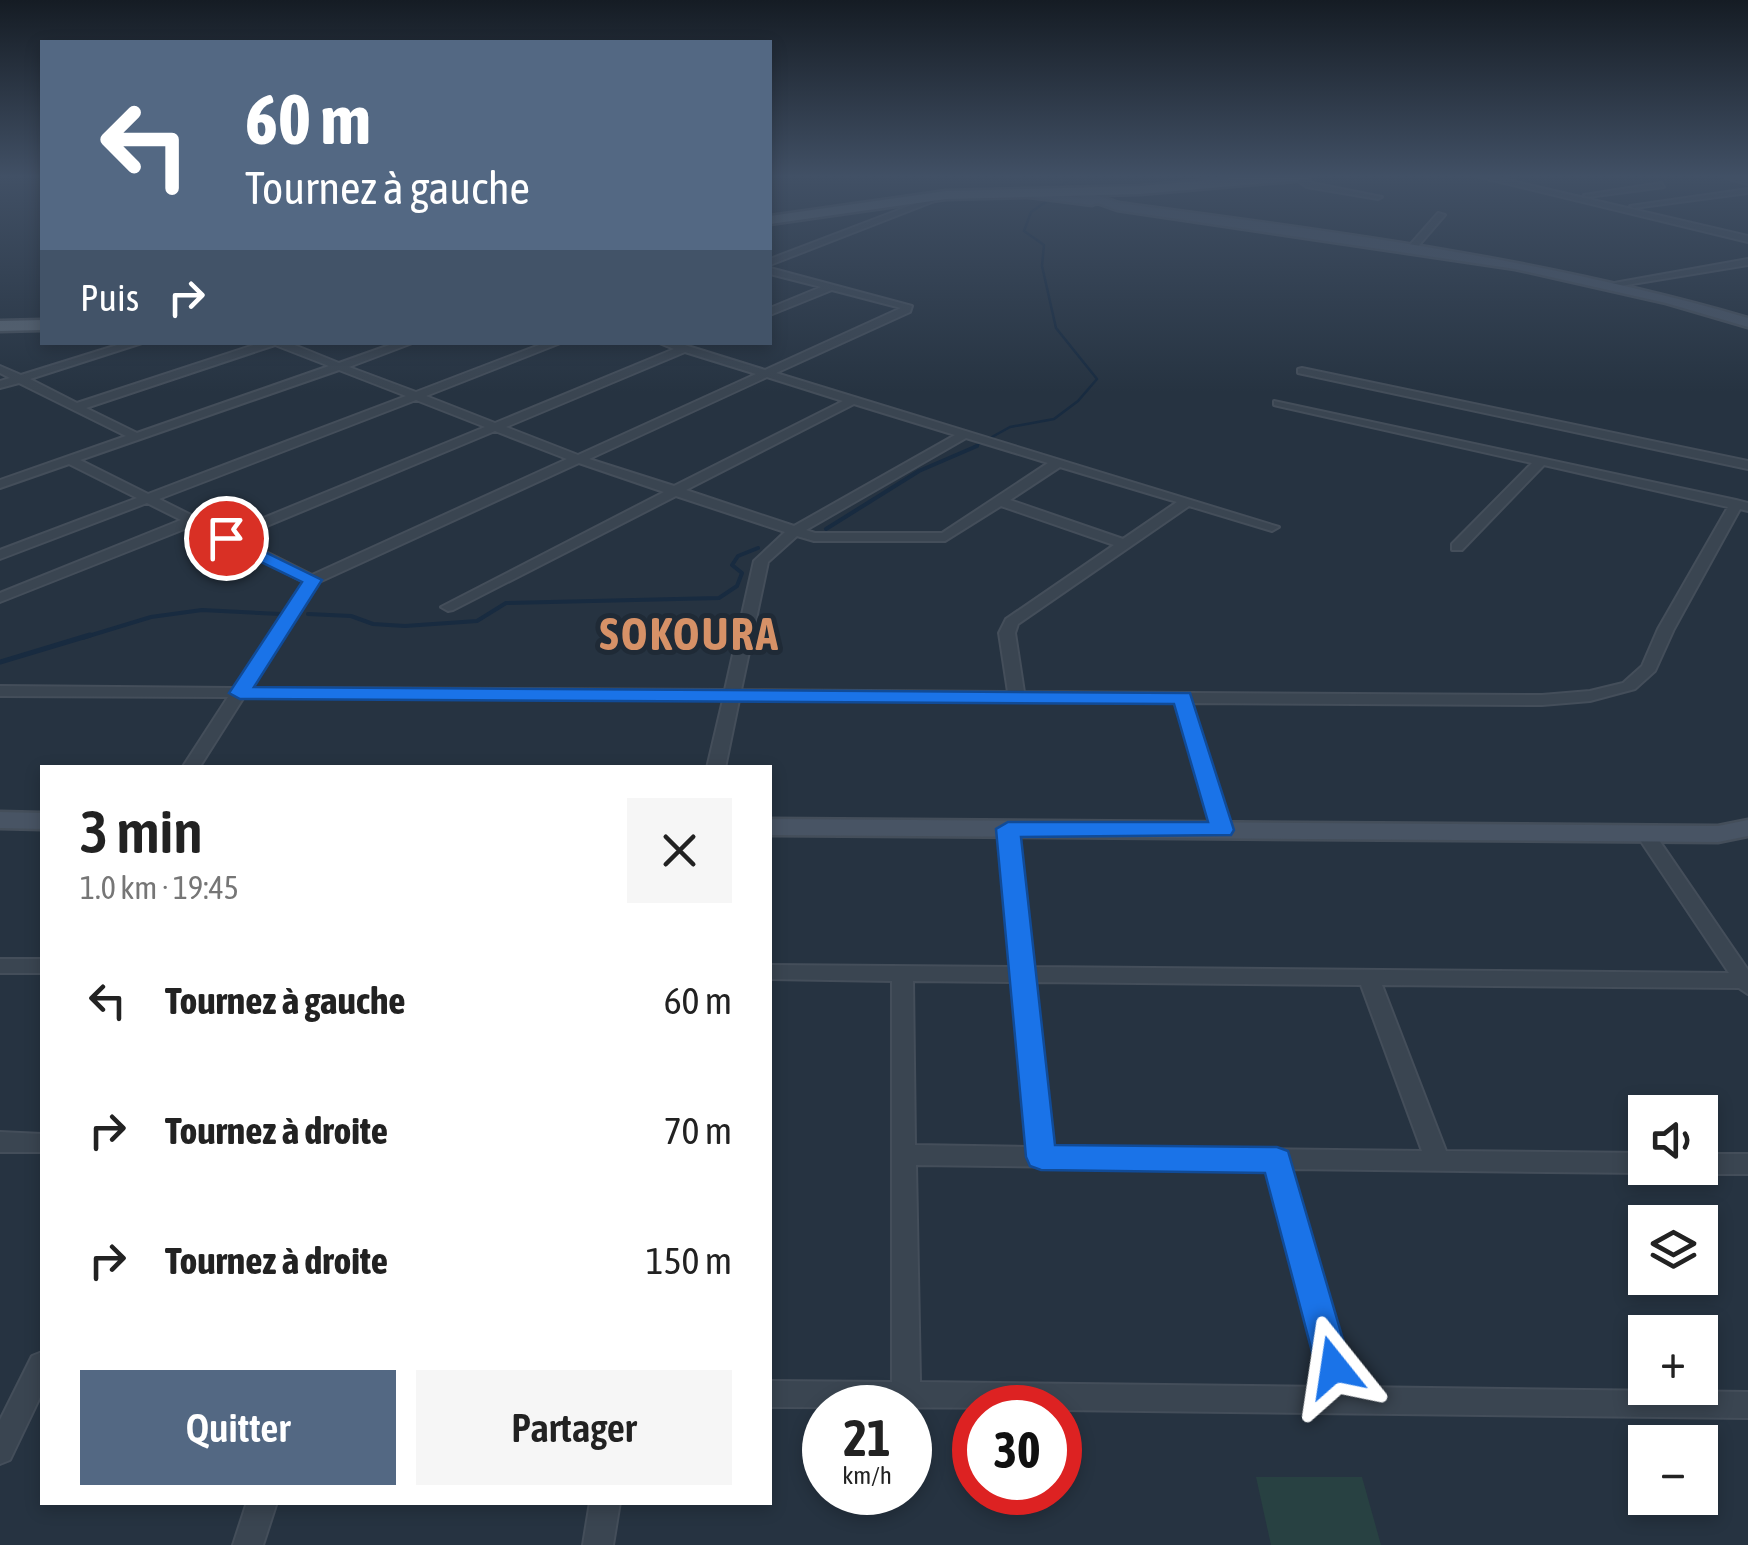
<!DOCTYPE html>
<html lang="fr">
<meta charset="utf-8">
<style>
body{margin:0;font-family:"Asap Condensed",sans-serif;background:#f6f6f6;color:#222;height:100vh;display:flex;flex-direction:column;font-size:38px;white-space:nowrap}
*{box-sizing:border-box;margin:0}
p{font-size:32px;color:#767676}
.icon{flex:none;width:55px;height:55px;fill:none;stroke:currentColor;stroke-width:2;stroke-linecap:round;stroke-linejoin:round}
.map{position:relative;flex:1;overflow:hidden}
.sheet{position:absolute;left:40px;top:765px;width:732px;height:740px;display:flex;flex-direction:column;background:#fff;border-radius:0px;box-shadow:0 5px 15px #0003}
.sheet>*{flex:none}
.hud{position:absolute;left:40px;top:40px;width:732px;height:305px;border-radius:0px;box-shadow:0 5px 15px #0003;background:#536883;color:#fff;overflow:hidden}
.buttons{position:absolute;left:1628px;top:1095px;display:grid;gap:20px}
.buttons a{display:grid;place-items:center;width:90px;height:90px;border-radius:0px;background:#fff;box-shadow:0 5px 15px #0003;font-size:50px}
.speed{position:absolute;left:802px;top:1385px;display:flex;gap:20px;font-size:50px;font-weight:700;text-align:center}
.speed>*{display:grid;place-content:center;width:130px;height:130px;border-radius:50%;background:#fff;box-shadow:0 5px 15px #0003;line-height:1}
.speed small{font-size:25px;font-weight:400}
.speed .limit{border:15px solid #d22;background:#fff;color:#111}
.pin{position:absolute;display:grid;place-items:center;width:85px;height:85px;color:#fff;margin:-42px;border:5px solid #fff;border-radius:50%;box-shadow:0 2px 10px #0007}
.me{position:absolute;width:110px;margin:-55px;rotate:345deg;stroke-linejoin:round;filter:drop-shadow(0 0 8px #0008)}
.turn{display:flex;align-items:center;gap:35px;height:210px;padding:0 40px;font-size:45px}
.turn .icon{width:130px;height:130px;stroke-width:2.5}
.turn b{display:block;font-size:70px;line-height:85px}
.then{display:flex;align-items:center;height:95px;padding:0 40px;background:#0003;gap:20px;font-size:38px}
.round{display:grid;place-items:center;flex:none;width:105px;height:105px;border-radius:0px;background:#f6f6f6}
.summary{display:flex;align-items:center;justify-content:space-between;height:170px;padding:0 40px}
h1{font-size:60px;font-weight:600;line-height:75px}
.action{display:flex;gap:20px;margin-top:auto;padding:20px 40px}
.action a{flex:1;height:115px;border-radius:0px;background:#536883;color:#fff;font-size:40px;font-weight:600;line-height:115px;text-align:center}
.action a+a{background:#f6f6f6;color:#222}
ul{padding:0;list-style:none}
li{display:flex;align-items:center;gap:30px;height:130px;padding:0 40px}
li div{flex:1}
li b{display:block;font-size:38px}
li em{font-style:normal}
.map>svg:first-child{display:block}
.green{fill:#284142}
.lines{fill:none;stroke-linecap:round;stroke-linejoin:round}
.stream-far2{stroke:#182b40;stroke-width:2.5}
.stream-far1{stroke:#182b40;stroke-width:4}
.stream{stroke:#182b40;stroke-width:5}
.street-casing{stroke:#444e5a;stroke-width:4}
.secondary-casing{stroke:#444e5a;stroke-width:5}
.primary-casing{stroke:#444e5a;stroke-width:5}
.street{fill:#3a4551;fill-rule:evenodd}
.secondary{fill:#485464;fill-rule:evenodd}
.primary{fill:#586471;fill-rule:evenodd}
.route{fill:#1a73e8;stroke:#114b97;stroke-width:2.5}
.labels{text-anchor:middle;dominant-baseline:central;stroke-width:10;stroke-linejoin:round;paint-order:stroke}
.district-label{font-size:45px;font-weight:bold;letter-spacing:2.5px;fill:#d69167;stroke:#1f2a36}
</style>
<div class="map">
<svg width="1748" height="1545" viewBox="0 0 1748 1545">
<rect width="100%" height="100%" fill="#263341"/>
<path class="green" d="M1256,1477H1362L1381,1545H1271Z"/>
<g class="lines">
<path class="stream-far2" d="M1056,189L1075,176
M972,448L1010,427L1054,419L1078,401L1097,379L1056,328L1042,266L1044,245L1024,231L1031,212L1050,199"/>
<path class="stream-far1" d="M826,529L919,471L977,446
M308,614L351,616L373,624L405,626L477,621L506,603L719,598L737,586L742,573L732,565L738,556L758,548
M82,638L151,617L202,610L281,614"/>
<path class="stream" d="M0,662L90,635"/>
<g class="street-casing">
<path id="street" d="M1301,176L1312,183L1382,197L1378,199L1307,187L1293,177Z
M1476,176H1490L1748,236V242Z
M1724,176L1748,180V184L1725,178Z
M1661,183L1664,187L1588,197L1584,195Z
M1748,189V193L1634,208L1630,206Z
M943,193L950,195L770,265V259Z
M1438,213L1445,215L1414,251H1408V247Z
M1748,259V265L1608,288L1603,285Z
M770,268L912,306L910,312L776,373L1279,527L1272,531L1189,506L1018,624L1015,633L1024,692L1542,695L1590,691L1623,683L1642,666L1658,629L1728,507L1544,465L1462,550H1452V544L1532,463L1278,406L1274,405V401L1736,500L1748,503V511L1740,509L1674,629L1655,671L1635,689L1590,701L1542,705L1192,703L1231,830L1222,836L1213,830L1175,703L739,700L725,768H707L723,700L244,697L199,768H182L228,697L0,696V686L234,688L304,582L192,526L0,602V593L181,520L147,503L0,559V550L137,498L69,464L0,488V480L126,436L19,383L0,388V381L10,378L0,373V366L21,375L127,342H145L30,379L77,403L263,342H287L339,363L398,342H415L349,367L416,392L547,342H563L426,396L495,423L674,349L657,342H675L765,370L901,308L832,290L770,315V308L821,287L770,274ZM275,345L329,366L137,433L86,408ZM685,352L756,374L578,455L506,427ZM339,370L406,396L148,494L80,460ZM767,377L843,401L674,486L589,459ZM416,400L485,427L227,533L159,499ZM854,404L955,435L794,526L686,490ZM495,431L567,459L312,575L238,538ZM966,438L1048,463L942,533H815L806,530ZM579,463L664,492L441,607L448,611L453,610L676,496L785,532L754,561L725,690L250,688L317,583ZM1060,467L1177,502L1123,539L1010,500ZM1001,506L1114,545L1006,619L999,633L1008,692L741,690L768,562L797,536L814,541H945Z
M1302,368L1748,461V469L1298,373V369Z
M1008,823L1017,829L1032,967L1729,973L1636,834L1638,830H1652L1748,970V994L1739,988L1382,985L1446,1151L1645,1153V1168H1655L1653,1170L1645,1173L1291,1169L1353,1387L1748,1392V1418L1060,1410V1408L770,1407V1381L892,1382V981L770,979V965L1012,967L999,829ZM913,981L1013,982L1028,1147L915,1145ZM1034,982L1361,985L1422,1151L1052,1147ZM916,1165L1267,1169L1325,1387L920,1382Z
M0,959H42V973H0Z
M0,1132L42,1134V1152H0Z
M1700,1154H1748V1174H1700L1692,1171L1690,1168H1700Z
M42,1352V1393L10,1460L0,1464V1420L32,1356Z
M247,1502H277L263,1545H233Z
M590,1502H620L613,1545H583Z"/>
</g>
<g class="secondary-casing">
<path id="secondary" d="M1078,189L1119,203C1331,231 1542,258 1748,318V327L1666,303L1515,269L1117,210L1097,203L1092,205L1007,194L1013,191L1083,198L1072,192Z
M0,812L42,813V829L0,828Z
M770,819L1718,826L1748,820V836L1718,842L770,835Z"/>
</g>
<g class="primary-casing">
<path id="primary" d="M1256,176H1312L1305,180L1140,194L946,199L770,224V216L946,191L1140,186Z
M42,320V330L0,331V321Z"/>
</g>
<use href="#street" class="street"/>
<use href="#secondary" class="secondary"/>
<use href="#primary" class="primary"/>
</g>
<linearGradient id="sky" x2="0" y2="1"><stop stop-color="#151c24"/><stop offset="0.45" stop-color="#415065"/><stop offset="1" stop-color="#415065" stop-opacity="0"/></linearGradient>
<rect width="1748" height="392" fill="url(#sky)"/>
<path class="route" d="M226,533L322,580L254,687L1190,693L1234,830L1231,835L1021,837L1055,1145L1277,1147L1288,1151L1351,1367L1346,1379L1334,1384L1321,1379L1316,1367L1265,1173L1041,1170L1030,1166L1026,1157L996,829L1008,822H1208L1174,704L240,699L229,693L302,582L220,542L217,538Z"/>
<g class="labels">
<g class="district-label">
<text x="690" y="634">SOKOURA</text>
</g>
</g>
</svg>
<div class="buttons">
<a><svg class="icon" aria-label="sound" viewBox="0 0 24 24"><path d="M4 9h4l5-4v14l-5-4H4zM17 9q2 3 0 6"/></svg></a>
<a><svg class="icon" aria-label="layers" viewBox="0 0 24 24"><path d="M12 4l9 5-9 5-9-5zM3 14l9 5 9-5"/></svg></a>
<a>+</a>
<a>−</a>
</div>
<div class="speed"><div>21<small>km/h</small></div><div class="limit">30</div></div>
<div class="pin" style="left:226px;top:538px;background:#d93025"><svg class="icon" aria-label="arrive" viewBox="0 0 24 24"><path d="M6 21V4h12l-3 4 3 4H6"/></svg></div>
<svg class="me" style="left:1334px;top:1367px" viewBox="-20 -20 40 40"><path d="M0-17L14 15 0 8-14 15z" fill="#1a73e8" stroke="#fff" stroke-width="4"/></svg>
<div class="hud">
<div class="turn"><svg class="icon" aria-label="left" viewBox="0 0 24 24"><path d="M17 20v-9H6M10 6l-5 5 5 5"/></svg><div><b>60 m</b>Tournez à gauche</div></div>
<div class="then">Puis<svg class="icon" aria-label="right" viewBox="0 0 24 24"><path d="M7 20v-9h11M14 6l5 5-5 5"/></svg></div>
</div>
<section class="sheet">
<div class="summary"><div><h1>3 min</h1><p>1.0 km · 19:45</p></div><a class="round"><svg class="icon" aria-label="close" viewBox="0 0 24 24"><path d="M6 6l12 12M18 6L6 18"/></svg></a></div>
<ul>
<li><svg class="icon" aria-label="left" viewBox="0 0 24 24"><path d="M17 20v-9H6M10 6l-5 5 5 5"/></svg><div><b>Tournez à gauche</b></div><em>60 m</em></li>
<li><svg class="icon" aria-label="right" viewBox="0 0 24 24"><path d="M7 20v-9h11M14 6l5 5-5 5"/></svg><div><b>Tournez à droite</b></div><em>70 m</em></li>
<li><svg class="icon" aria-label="right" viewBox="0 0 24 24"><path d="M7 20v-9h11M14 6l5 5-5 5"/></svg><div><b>Tournez à droite</b></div><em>150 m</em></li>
</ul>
<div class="action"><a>Quitter</a><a>Partager</a></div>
</section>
</div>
